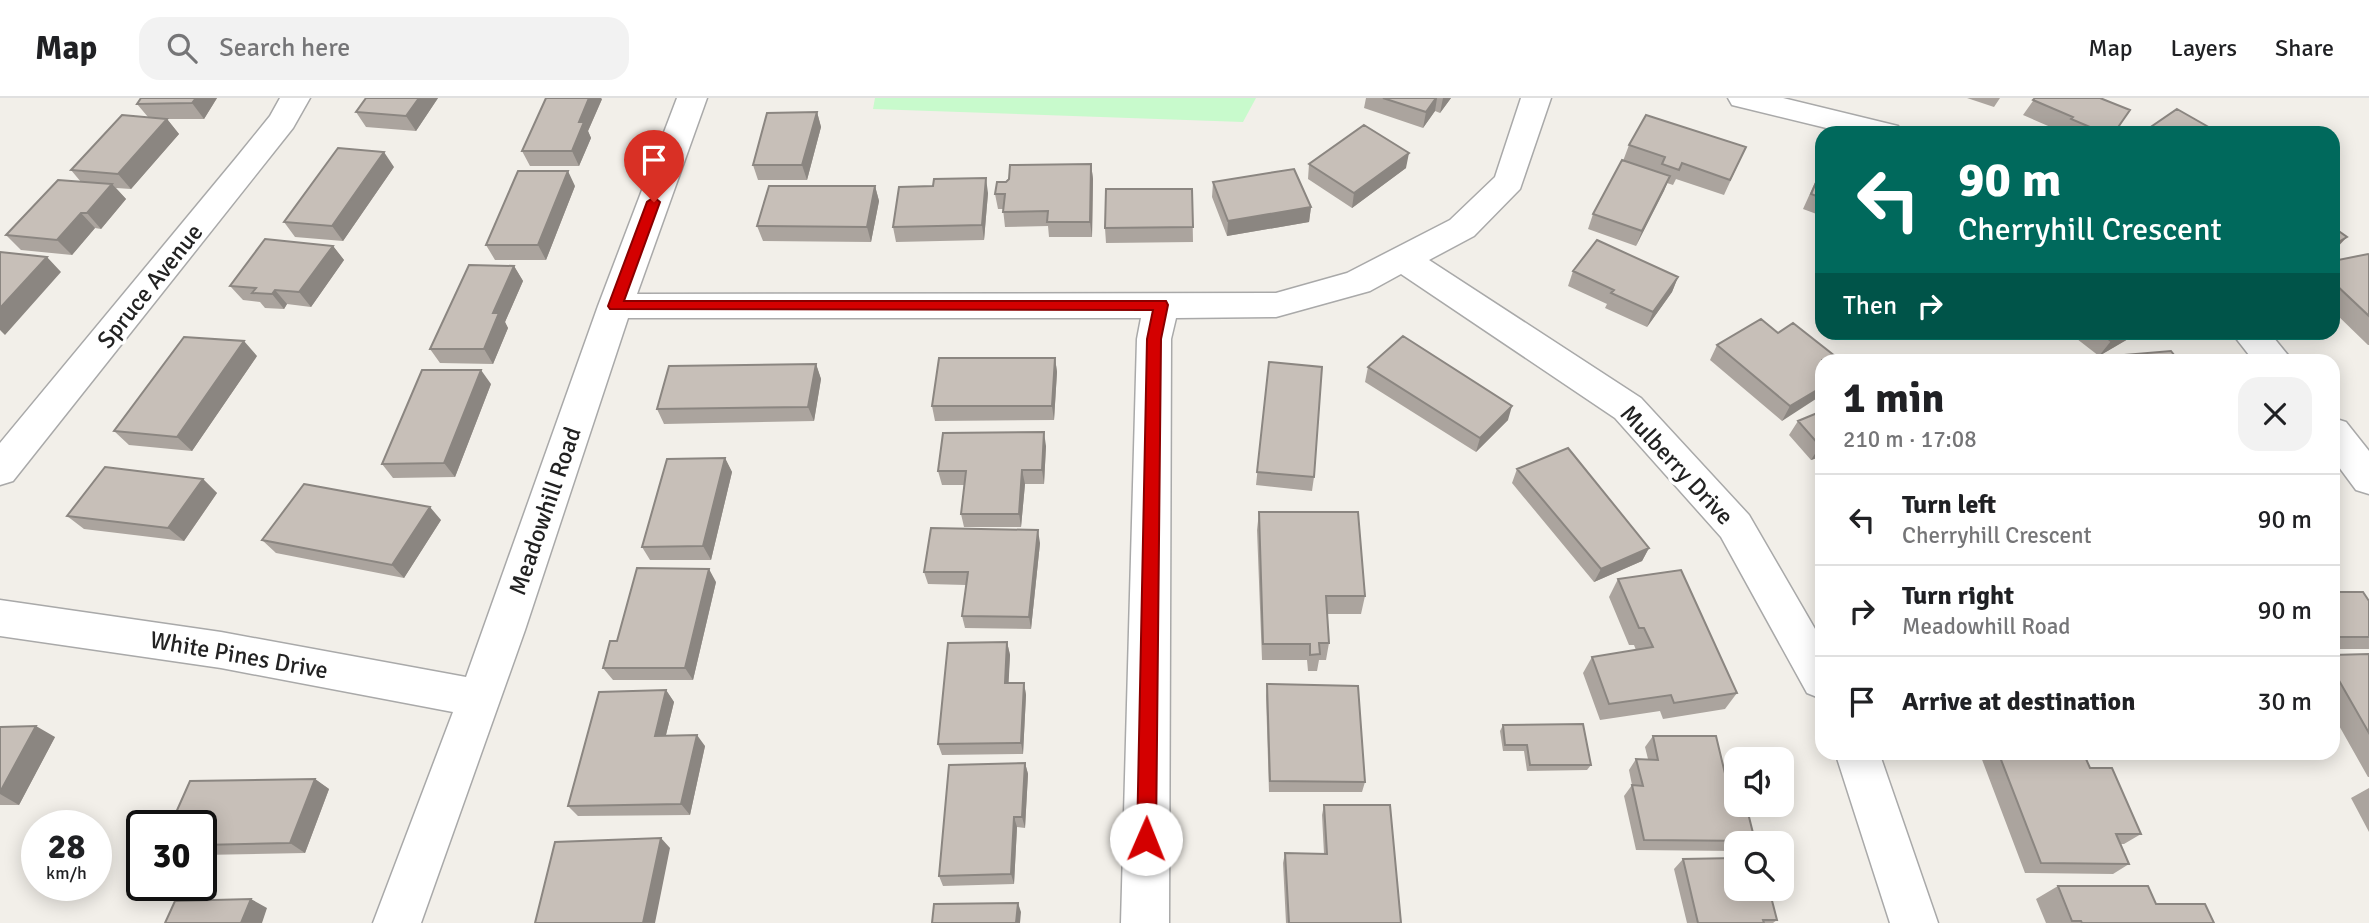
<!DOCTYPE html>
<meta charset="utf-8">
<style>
body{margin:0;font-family:Signika,sans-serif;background:#f2f2f2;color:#202124;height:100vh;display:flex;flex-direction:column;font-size:26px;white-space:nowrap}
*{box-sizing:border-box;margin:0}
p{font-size:23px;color:#757577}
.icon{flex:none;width:38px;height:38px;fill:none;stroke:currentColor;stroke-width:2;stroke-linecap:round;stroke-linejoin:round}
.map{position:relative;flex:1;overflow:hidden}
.sheet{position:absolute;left:1815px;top:256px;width:525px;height:406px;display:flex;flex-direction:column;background:#fff;border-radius:21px;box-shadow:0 4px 18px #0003}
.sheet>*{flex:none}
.banner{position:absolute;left:1815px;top:28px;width:525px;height:214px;border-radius:21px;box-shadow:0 4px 18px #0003;background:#00695c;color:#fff;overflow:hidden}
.fabs{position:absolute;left:1724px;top:649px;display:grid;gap:14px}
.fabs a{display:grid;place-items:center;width:70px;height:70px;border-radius:14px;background:#fff;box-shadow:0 4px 18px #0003;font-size:35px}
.speed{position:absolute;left:21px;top:712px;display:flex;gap:14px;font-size:35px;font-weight:700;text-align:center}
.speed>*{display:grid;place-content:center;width:91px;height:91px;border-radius:50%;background:#fff;box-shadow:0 4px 18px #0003;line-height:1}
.speed small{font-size:18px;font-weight:400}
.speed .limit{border:4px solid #111;border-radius:10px;background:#fff;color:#111}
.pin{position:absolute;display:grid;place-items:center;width:60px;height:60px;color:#fff;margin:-72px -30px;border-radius:50% 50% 50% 0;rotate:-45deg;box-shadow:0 0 7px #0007}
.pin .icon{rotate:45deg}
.me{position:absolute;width:77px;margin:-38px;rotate:1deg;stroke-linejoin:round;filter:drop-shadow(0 0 5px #0008)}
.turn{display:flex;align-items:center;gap:24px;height:147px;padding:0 28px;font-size:32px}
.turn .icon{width:91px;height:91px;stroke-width:2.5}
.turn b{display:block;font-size:49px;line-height:60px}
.then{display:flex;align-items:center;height:66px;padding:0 28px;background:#0003;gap:14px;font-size:26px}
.round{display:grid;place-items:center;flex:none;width:74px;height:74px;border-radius:21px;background:#f2f2f2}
.head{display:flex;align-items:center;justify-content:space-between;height:119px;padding:0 28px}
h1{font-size:42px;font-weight:700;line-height:52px}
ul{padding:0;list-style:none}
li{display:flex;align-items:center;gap:21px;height:91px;padding:0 28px;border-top:2px solid #e0e0e0}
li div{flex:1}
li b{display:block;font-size:26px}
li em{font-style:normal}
header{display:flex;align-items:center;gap:42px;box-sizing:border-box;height:98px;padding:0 35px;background:#fff;border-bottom:2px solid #e0e0e0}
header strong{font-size:33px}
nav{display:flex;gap:38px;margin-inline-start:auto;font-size:24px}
.search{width:490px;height:63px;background:#f2f2f2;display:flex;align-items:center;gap:18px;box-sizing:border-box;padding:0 24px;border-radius:21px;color:#757577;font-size:26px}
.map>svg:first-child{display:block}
.park{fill:#c8facc}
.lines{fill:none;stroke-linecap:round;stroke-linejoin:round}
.minor-casing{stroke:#a9a9a9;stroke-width:3}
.minor{fill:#fff;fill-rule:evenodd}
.wall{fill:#aba49e}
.shaded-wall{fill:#8b8681}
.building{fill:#c7bfb8;stroke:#8b8681;stroke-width:2}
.route{fill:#d40000;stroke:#8a0000;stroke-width:2}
.labels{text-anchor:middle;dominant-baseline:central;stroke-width:7;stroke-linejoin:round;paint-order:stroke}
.street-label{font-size:24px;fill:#222;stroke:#fff}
</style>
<header>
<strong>Map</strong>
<div class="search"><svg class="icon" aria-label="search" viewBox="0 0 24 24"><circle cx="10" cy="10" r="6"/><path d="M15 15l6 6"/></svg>Search here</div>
<nav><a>Map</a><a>Layers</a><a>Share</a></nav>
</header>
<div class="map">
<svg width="2369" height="825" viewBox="0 0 2369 825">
<rect width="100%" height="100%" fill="#f2efe9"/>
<path class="park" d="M875,0H1256L1243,24L873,11Z"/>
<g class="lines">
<g class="minor-casing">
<path id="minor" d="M280,0H310L293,30L13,383L0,387V345L236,60L270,18Z
M677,0H707L637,196L1276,195L1347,175L1450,122L1495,79L1521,0H1551L1520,91L1474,138L1429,162L1641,300L1749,417L1822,543V601L1807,595L1721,439L1615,320L1401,176L1370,193L1276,219L1176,220L1171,241L1169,825H1121L1137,241L1141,220H628L525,532L421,825H373L453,614L221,570L0,538V502L221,534L466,579L598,208Z
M1728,0H1783L1898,28L1902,35H1847L1732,7Z
M2231,234H2269L2292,262H2253Z
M2333,320L2346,324L2369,353V396L2356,392L2333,361Z
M1835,654H1879L1938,825H1890Z"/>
</g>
<use href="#minor" class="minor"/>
</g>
<path class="wall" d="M141,0H217L204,21H167L179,36L131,91L116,90L126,101L101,131L95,130L72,157L21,152L6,137L81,84L71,72L148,19L137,6Z
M438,0L416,33L366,29L356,14Z
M1366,0H1451L1440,15L1435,13L1423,30L1364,10Z
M1967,0H2000L1994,9Z
M2035,0L2114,35H2062V34L2023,17Z
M602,1L588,33L591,40L579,68H530L522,53Z
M817,14L821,29L807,82H758L753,67Z
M1629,47L1746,49L1724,97L1676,81L1673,87L1667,85L1636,148L1588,131L1593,116L1623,63Z
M1091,66L1093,81L1092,139H1049L1048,128L1005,129L1003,111H998L995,96L1006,84Z
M1309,66L1406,70L1352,110L1308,81Z
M394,69L343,143L295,139L284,124Z
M1822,69V118L1803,111Z
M1213,84L1311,109L1309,124L1227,138L1212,99Z
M575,88L546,162H495L486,147Z
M875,88L879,103L871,144L763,143L757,128Z
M1192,91L1193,144L1106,145L1105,130Z
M988,95L984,142L896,144L893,129Z
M333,148L344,162L311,209L287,206L284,211L265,210L260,204L243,202L230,188Z
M2369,157V247H2368L2333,213V163Z
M514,168L523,183L505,224L508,230L493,266L440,265L430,251Z
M1573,173L1678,179L1672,194L1647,229L1605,210L1607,206L1568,188Z
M2043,234H2066L2053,242Z
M2068,234H2140L2099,258Z
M1778,235L1840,262L1782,323L1710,262L1717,247Z
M2123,257L2178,262H2118Z
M257,258L192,353L129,347L114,333Z
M1055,260L1057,274L1054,322L935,323L932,308Z
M1269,264L1314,379L1312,393L1256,387Z
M816,266L821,281L814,323L664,326L657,311Z
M1368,269L1508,322L1476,354L1365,284Z
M491,286L455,379L393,380L382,366Z
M1822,313V361L1820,359L1811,362L1789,337L1798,323Z
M1046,348L1044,386H1025L1021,429H964L961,416L964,387H942L938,373Z
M725,360L732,374L711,462H650L642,449Z
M1517,371L1649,450L1642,463L1594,484L1512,385Z
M203,381L217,395L184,443L84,431L67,418Z
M1259,414L1365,498L1361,516H1327L1329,545L1326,562H1319L1317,573H1308L1307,562H1262L1257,432Z
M441,422L404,480L276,455L262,442Z
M1040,445L1031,531L965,530L962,518L966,487L928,486L924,474Z
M1618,481L1737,595L1725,611L1663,621L1660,613L1600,622L1583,575L1592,559L1636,552L1634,547H1629L1609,499Z
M716,484L693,582H613L603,570L617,543Z
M2333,494L2369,503V551H2333Z
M1007,544L1010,557L1008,585H1024L1026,597L1023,656L942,657L938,646Z
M2369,556V679H2368L2333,617V557Z
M1267,586L1365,684L1362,694H1269L1266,598Z
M666,592L674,604L666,637L705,648L690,717L578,718L568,708Z
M1503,627L1591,667L1587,672L1527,673L1524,653H1503L1500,633Z
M0,629L55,639L19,707H0Z
M1653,638L1728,688L1755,743L1752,746H1736V753L1636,752L1624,698L1632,687L1629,672L1636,661H1648L1645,649Z
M1986,654H2083L2090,670L2141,736L2124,746H2121L2129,766L2113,776L2025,775L1981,659Z
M1025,665L1028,676L1025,730L1017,729L1014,786L943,788L939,778Z
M315,681L329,691L305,755L201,757V728Z
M2369,690V734L2351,700Z
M1324,707L1401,825H1286L1283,765L1285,755L1324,756L1322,717Z
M1683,761L1777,822L1773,825H1687L1674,771Z
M2058,788L2156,806L2214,825H2046L2036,801Z"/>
<path class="shaded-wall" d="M196,0H217L204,21L192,5Z
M419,0H438L416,33L406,18Z
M589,0H601L602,1L588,33L591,40L579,68L572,53L579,24Z
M1436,0H1437L1435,13L1423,30L1426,14Z
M1443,0H1451L1440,15Z
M817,14L821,29L807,82L802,67Z
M167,21L179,36L131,91L118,76Z
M384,54L394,69L343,143L332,128Z
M1409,55L1406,70L1352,110L1354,95Z
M1091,66L1093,81L1092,139L1090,124Z
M568,73L575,88L546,162L538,147Z
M1670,78L1664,93L1636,148L1642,133Z
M986,80L988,95L984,142L982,127Z
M112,86L126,101L101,131L87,115Z
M875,88L879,103L871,144L867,129Z
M1311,109L1309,124L1227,138L1228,123Z
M81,115L95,130L72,157L57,142Z
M2347,139L2333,154V147Z
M333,148L344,162L311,209L299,194Z
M47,159L61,174L5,237L0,232V210Z
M514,168L523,183L505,224L508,230L493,266L484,251L493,215Z
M1678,179L1672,194L1647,229L1653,214Z
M275,192L287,206L284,211L272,196Z
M2059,234H2066L2053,242Z
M2127,234H2140L2099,258L2111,243Z
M244,243L257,258L192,353L177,339Z
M1055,260L1057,274L1054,322L1052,308Z
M816,266L821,281L814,323L808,309Z
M481,272L491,286L455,379L444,365Z
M1822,289V297L1782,323L1790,308Z
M1512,308L1508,322L1476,354L1480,340Z
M1044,334L1046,348L1044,386L1042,372Z
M1820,348H1822V356L1820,359L1811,362Z
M725,360L732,374L711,462L703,448Z
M1022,372L1025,386L1021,429L1019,416Z
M203,381L217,395L184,443L168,430Z
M430,409L441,422L404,480L392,467Z
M1038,432L1040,445L1031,531L1029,519Z
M1649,450L1642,463L1594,484L1601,471Z
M709,471L716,484L693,582L685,570Z
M1007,544L1010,557L1008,597L1005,585Z
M1024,585L1026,597L1023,656L1021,645Z
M666,592L674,604L663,649L655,638Z
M36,628L55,639L19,707L0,696V694Z
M697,637L705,648L690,717L681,706Z
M1025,665L1028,676L1025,730L1022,719Z
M315,681L329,691L305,755L290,745Z
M1014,719L1017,729L1014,786L1011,776Z
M661,740L670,750L655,825H643Z
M251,801L267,810L262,825H241Z
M1018,805L1021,814L1020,825H1016Z"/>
<path class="building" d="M141,0H196L192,5L137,6Z
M366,0H419L406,18L356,14Z
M546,0H589L579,24H584L572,53H522Z
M1383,0H1436L1426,14Z
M2035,0H2100L2130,12L2114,35H2104L2071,21L2073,19L2033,2Z
M2177,11L2219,35H2142Z
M817,14L802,67H753L767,15Z
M122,17L167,21L118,76L71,72Z
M1646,17L1746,49L1730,82L1682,65L1679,72L1662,66L1665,59L1629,47Z
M1364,27L1409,55L1354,95L1309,66Z
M338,50L384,54L332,128L284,124Z
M1622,62L1670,78L1642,133L1593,116Z
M1091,66L1090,124H1047L1048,113L1003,114L1005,96H995L997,84H1006L1009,81L1010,67Z
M1294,71L1311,109L1228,123L1213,84Z
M1822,71V100L1811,96Z
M518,73H568L538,147H486Z
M986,80L982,127L893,129L899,89L933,88L934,81Z
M58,82L112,86L87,115H81L57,142L6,137Z
M769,88H875L867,129L757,128Z
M1106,91H1192L1193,129L1105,130Z
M2333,129L2347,139L2333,147Z
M265,141L333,148L299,194L275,192L272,196L252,195L256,190L230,188Z
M1597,142L1678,179L1653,214L1611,195L1614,192L1573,173Z
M0,154L47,159L0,210Z
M2368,156L2369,157V218L2333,184V163Z
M469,167L514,168L493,215H499L484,251H430Z
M1761,221L1778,235L1793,225L1840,262H1822V289L1790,308L1717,247Z
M2099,234H2127L2111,243Z
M1403,238L1512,308L1480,340L1368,269Z
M184,239L244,243L177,339L114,333Z
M2171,253L2178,262H2127L2123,257Z
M939,260H1055L1052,308H932Z
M1269,264L1322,269L1314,379L1257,374Z
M816,266L808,309L657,311L669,268Z
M422,272H481L444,365L382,366Z
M1822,313V348H1820L1798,323Z
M1044,334L1042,372H1022L1019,416H961L966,373H938L943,335Z
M1568,350L1649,450L1601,471L1517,371Z
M725,360L703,448L642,449L667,361Z
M105,369L203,381L168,430L67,418Z
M304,386L430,409L392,467L262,442Z
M1259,414H1358L1365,498H1326L1329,545H1319L1320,556L1310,557V546H1263Z
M931,430L1038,432L1029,519L962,518L968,474H924Z
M637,470L709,471L685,570H603L610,543H617Z
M1681,472L1737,595L1674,605L1671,597L1609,606L1592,559L1653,549L1644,530H1639L1618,481Z
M2333,494H2363L2369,503V539H2333Z
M1007,544L1005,585H1024L1021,645L938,646L948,545Z
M2369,556V635L2333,572V557Z
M1267,586L1358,588L1365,684L1270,683Z
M666,592L655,638L697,637L681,706L568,708L599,594Z
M1583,626L1591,667H1530L1527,647H1505L1503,627Z
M36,628L0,694V629Z
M1653,638H1716L1728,688H1736V707H1746L1755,743L1644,742L1632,687L1643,688L1636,661L1658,662Z
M1998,654H2083L2090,670H2112L2141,736H2116L2129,766L2041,765Z
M1025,665L1022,719H1014L1011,776L939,778L949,667Z
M315,681L290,745L201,747V728H170L190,683Z
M1324,707H1390L1401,825H1289L1285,755L1327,756Z
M661,740L643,825H535L555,744Z
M1736,760V791H1769L1777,822H1763L1764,825H1698L1683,761Z
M2058,788H2148L2156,806H2205L2214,825H2082L2081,823H2072Z
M251,801L241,825H165L175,803Z
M1018,805L1016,825H932L934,806Z"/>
<path class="route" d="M654,99L660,104L624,203H1166L1168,207L1161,241L1156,741L1153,748L1146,751L1140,748L1137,741L1147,241L1153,212L610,211L608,208L647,104Z"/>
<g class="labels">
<g class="street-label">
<text transform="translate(150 188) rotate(-51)">Spruce Avenue</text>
<text transform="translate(1677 367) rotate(47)">Mulberry Drive</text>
<text transform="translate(545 413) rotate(-71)">Meadowhill Road</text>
<text transform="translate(239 557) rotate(10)">White Pines Drive</text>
</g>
</g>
</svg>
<div class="fabs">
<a><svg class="icon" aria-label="sound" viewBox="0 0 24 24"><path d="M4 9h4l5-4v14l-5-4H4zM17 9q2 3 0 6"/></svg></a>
<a><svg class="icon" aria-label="search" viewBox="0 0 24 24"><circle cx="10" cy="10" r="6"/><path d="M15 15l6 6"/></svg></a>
</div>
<div class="speed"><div>28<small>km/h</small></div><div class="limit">30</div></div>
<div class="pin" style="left:654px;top:104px;background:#d93025"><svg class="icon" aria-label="arrive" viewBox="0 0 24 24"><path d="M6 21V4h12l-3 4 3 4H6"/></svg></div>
<svg class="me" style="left:1146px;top:741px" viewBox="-20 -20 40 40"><circle r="19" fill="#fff"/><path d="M0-13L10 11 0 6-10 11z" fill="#d40000"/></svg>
<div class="banner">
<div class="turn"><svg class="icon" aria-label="left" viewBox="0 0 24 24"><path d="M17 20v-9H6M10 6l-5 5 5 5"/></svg><div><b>90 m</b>Cherryhill Crescent</div></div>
<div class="then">Then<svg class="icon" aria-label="right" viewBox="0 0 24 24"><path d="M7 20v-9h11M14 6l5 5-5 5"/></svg></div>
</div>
<section class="sheet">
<div class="head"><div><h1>1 min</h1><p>210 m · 17:08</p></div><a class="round"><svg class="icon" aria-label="close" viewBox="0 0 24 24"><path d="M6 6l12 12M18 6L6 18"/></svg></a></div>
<ul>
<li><svg class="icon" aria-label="left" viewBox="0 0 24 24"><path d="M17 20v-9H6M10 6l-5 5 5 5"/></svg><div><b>Turn left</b><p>Cherryhill Crescent</p></div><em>90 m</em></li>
<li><svg class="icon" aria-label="right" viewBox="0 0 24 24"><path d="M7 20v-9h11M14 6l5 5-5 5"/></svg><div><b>Turn right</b><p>Meadowhill Road</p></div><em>90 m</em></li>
<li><svg class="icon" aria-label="arrive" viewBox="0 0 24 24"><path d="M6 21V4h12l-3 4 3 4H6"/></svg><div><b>Arrive at destination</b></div><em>30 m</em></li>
</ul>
</section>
</div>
